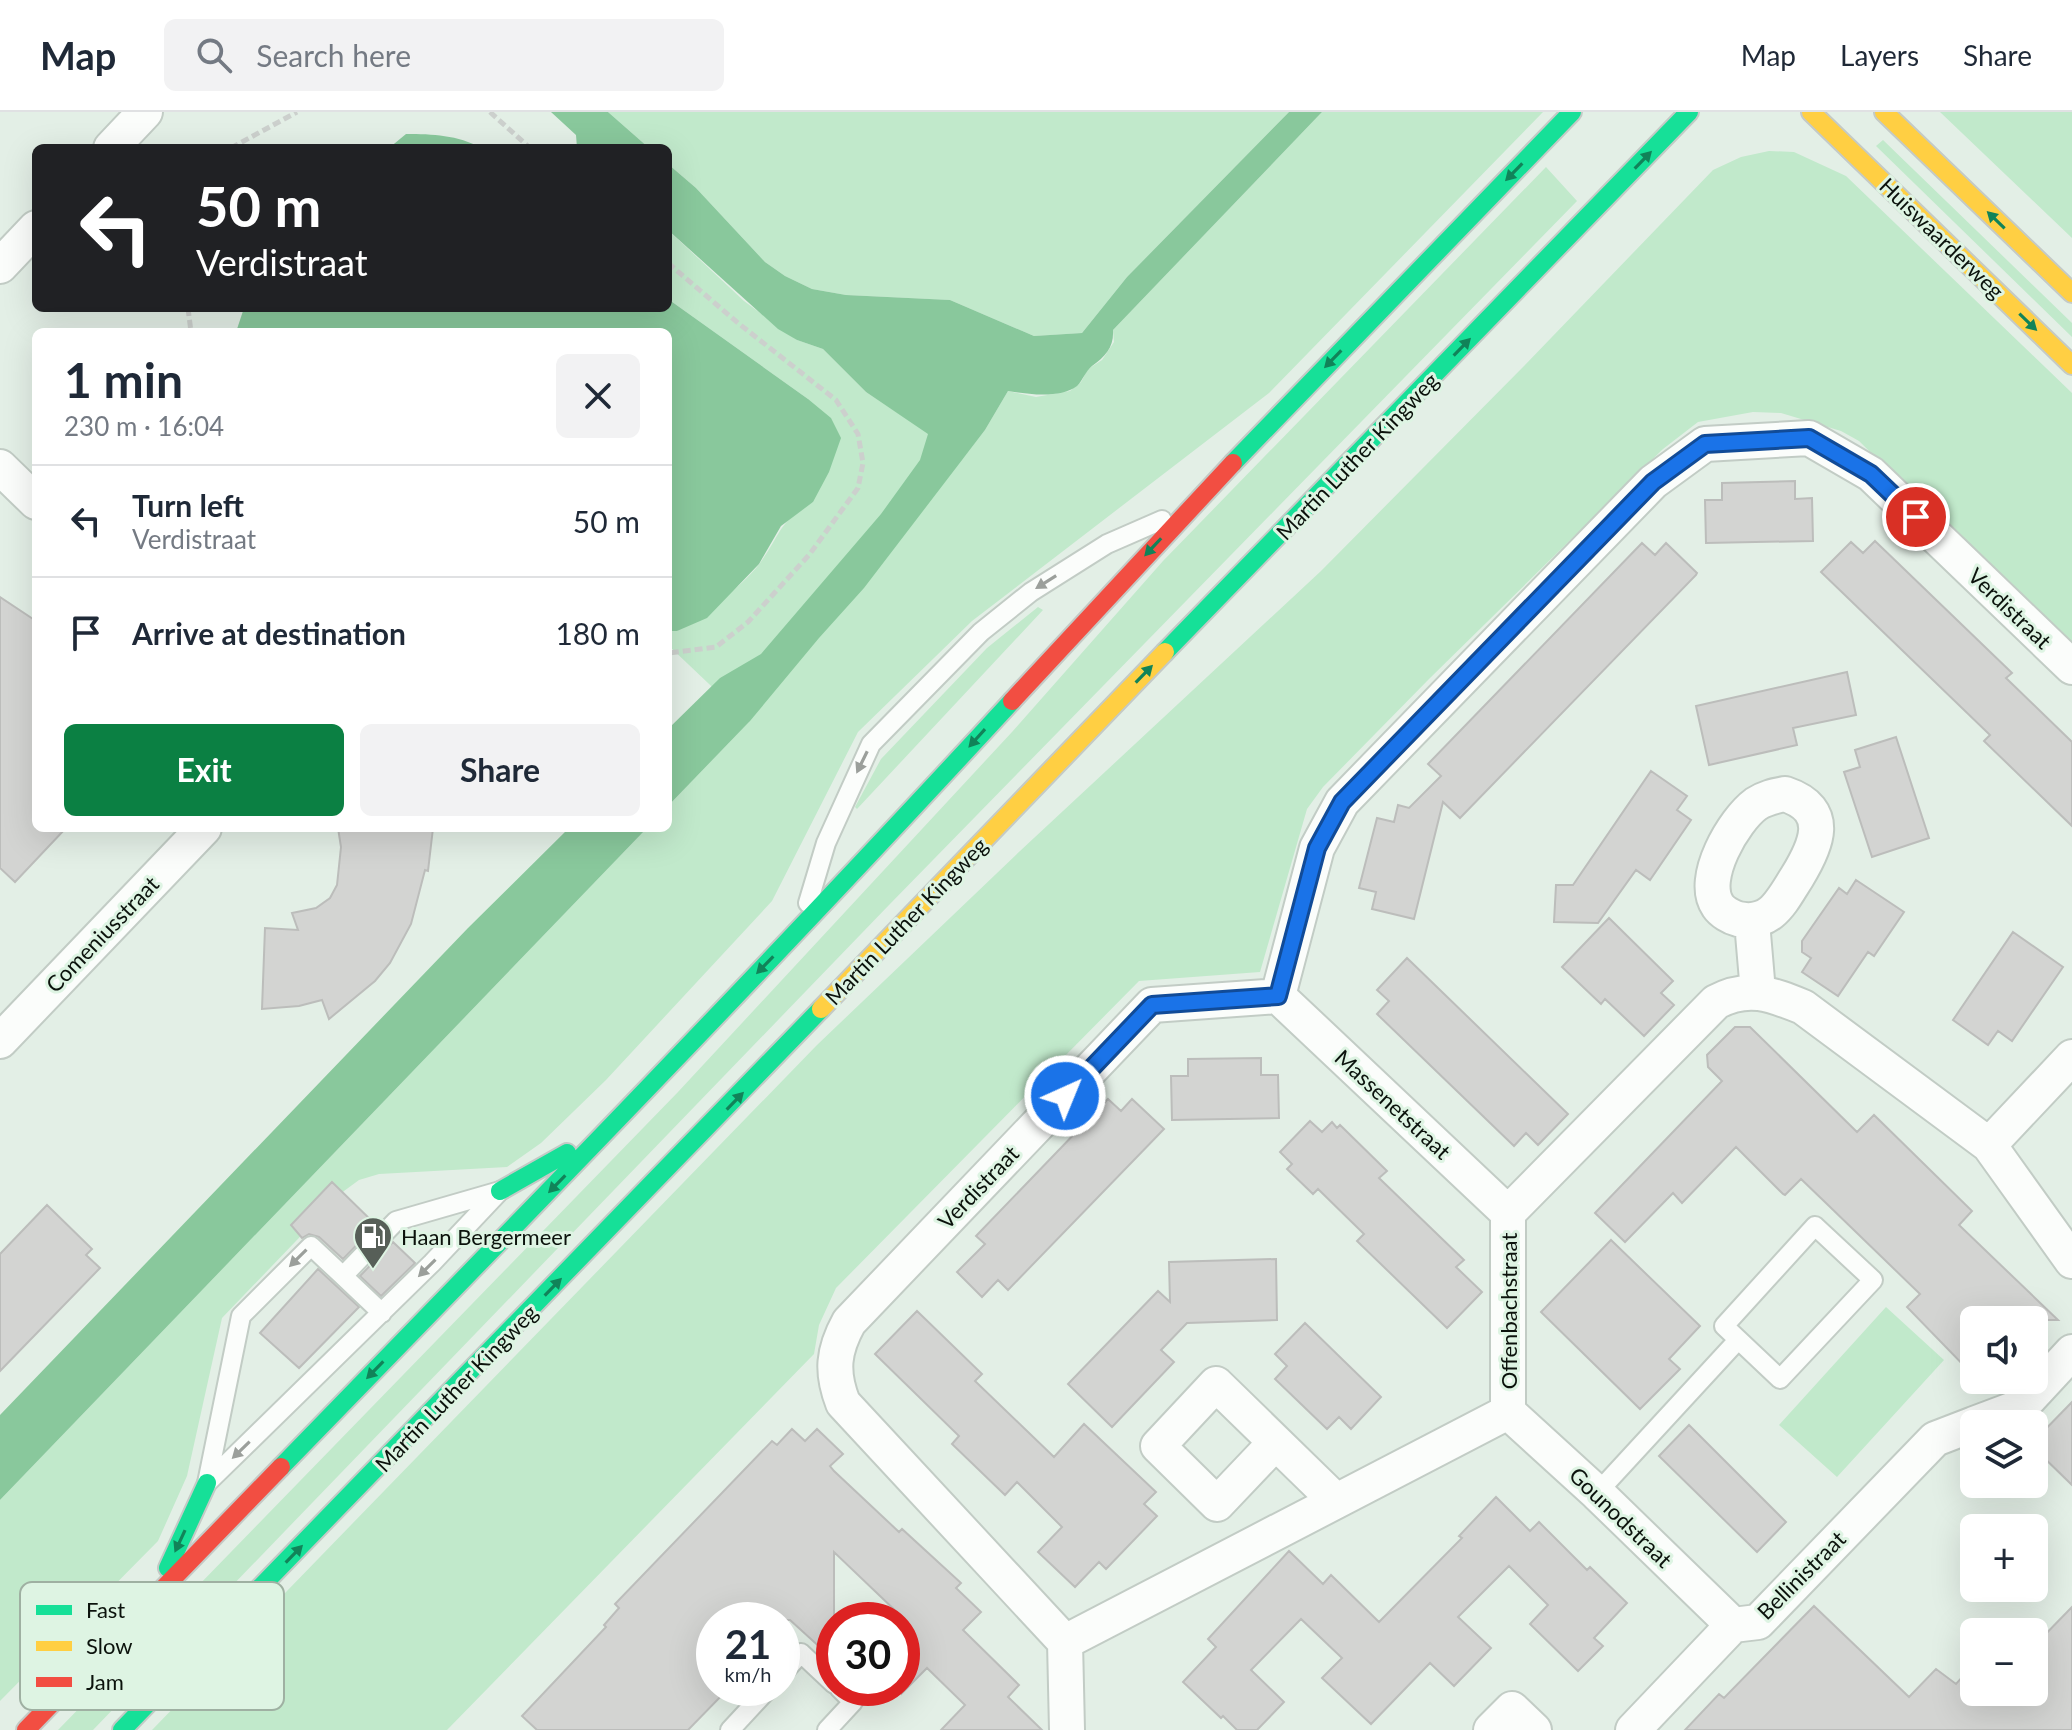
<!DOCTYPE html>
<meta charset="utf-8">
<style>
body{margin:0;font-family:Lato,sans-serif;background:#f2f2f3;color:#1f2937;height:100vh;display:flex;flex-direction:column;font-size:30px;white-space:nowrap}
*{box-sizing:border-box;margin:0}
p{font-size:26px;color:#747a83}
.icon{flex:none;width:44px;height:44px;fill:none;stroke:currentColor;stroke-width:2;stroke-linecap:round;stroke-linejoin:round}
.map{position:relative;flex:1;overflow:hidden}
.panel{position:absolute;left:32px;top:216px;width:640px;height:504px;display:flex;flex-direction:column;background:#fff;border-radius:12px;box-shadow:0 8px 32px #0002}
.panel>*{flex:none}
.guide{position:absolute;left:32px;top:32px;width:640px;height:168px;border-radius:12px;box-shadow:0 8px 32px #0002;background:#202124;color:#fff;overflow:hidden}
.buttons{position:absolute;left:1960px;top:1194px;display:grid;gap:16px}
.buttons a{display:grid;place-items:center;width:88px;height:88px;border-radius:12px;background:#fff;box-shadow:0 8px 32px #0002;font-size:40px}
.speed{position:absolute;left:696px;top:1490px;display:flex;gap:16px;font-size:40px;font-weight:700;text-align:center}
.speed>*{display:grid;place-content:center;width:104px;height:104px;border-radius:50%;background:#fff;box-shadow:0 8px 32px #0002;line-height:1}
.speed small{font-size:20px;font-weight:400}
.speed .limit{border:12px solid #d22;background:#fff;color:#111}
.pin{position:absolute;display:grid;place-items:center;width:68px;height:68px;color:#fff;margin:-34px;border:4px solid #fff;border-radius:50%;box-shadow:0 2px 8px #0007}
.me{position:absolute;width:88px;margin:-44px;rotate:44deg;stroke-linejoin:round;filter:drop-shadow(0 0 6px #0008)}
.turn{display:flex;align-items:center;gap:28px;height:168px;padding:0 32px;font-size:36px}
.turn .icon{width:104px;height:104px;stroke-width:2.5}
.turn b{display:block;font-size:56px;line-height:68px}
.round{display:grid;place-items:center;flex:none;width:84px;height:84px;border-radius:12px;background:#f2f2f3}
.headline{display:flex;align-items:center;justify-content:space-between;height:136px;padding:0 32px}
h1{font-size:48px;font-weight:700;line-height:60px}
.button{display:flex;gap:16px;margin-top:auto;padding:16px 32px}
.button a{flex:1;height:92px;border-radius:12px;background:#0b8043;color:#fff;font-size:32px;font-weight:700;line-height:92px;text-align:center}
.button a+a{background:#f2f2f3;color:#1f2937}
ul{padding:0;list-style:none}
li{display:flex;align-items:center;gap:24px;height:112px;padding:0 32px;border-top:2px solid #e0e1e3}
li div{flex:1}
li b{display:block;font-size:30px}
li em{font-style:normal}
header{display:flex;align-items:center;gap:48px;box-sizing:border-box;height:112px;padding:0 40px;background:#fff;border-bottom:2px solid #e0e1e3}
header strong{font-size:38px}
nav{display:flex;gap:44px;margin-inline-start:auto;font-size:28px}
.search{width:560px;height:72px;background:#f2f2f3;display:flex;align-items:center;gap:20px;box-sizing:border-box;padding:0 28px;border-radius:12px;color:#747a83;font-size:30px}
.map>svg:first-child{display:block}
.green{fill:#c1e9cb}
.water{fill:#89c89c}
.building{fill:#d3d4d2;stroke:#bcbdbb;stroke-width:2}
.lines{fill:none;stroke-linecap:round;stroke-linejoin:round}
.lane-casing{stroke:#c2ccc5;stroke-width:22}
.street-casing{stroke:#c2ccc5;stroke-width:38}
.fast-casing{stroke:#c4cac6;stroke-width:22}
.slow-casing{stroke:#c4cac6;stroke-width:22}
.jam-casing{stroke:#c4cac6;stroke-width:22}
.path{stroke:#ccd0cd;stroke-width:5;stroke-dasharray:8 4;stroke-linecap:butt}
.lane{stroke:#fbfdfb;stroke-width:18}
.street{stroke:#fbfdfb;stroke-width:34}
.fast{stroke:#16e098;stroke-width:18}
.slow{stroke:#ffcf43;stroke-width:18}
.jam{stroke:#f24e42;stroke-width:18}
.oneway{fill:#118359}
.oneway2{fill:#9b9f9b}
.route-casing{stroke:#114b97;stroke-width:20}
.route{stroke:#1a73e8;stroke-width:14}
.labels{text-anchor:middle;dominant-baseline:central;stroke-width:6;stroke-linejoin:round;paint-order:stroke}
.street-label{font-size:22px;fill:#0b120c;stroke:#def4e3}
.poi-label{font-size:22px;fill:#0b120c;stroke:#def4e3;text-anchor:start}
.key{fill:#def4e3;stroke:#9fb0a2;stroke-width:2}
.key-label{font-size:22px;fill:#0b120c}
</style>
<header>
<strong>Map</strong>
<div class="search"><svg class="icon" aria-label="search" viewBox="0 0 24 24"><circle cx="10" cy="10" r="6"/><path d="M15 15l6 6"/></svg>Search here</div>
<nav><a>Map</a><a>Layers</a><a>Share</a></nav>
</header>
<div class="map">
<svg width="2072" height="1618" viewBox="0 0 2072 1618">
<rect width="100%" height="100%" fill="#e3efe6"/>
<path class="green" d="M608,0H1289L1127,165L1082,221L1034,224L950,188L846,183L812,177L785,164L765,150L696,76L668,52V36H649Z
M1322,0H1543L1269,281L972,509L858,620L772,789L606,968L541,1031L507,1055L379,1062L359,1068L344,1079L222,1206L187,1364L158,1429L0,1589V1388L647,716H668V694L749,610L668,533V519H677C704,499 740,478 760,451C781,422 778,410 813,390L808,287L668,187V118L744,189L797,228L823,237L866,280L964,345L985,318L1008,279L1036,285L1070,279L1081,270L1088,257L1102,248L1114,230L1113,218Z
M1940,0H2072V126Z
M1883,28L2072,211V225L1876,34Z
M1769,39L1794,40L1846,64L2072,281V539L1859,329L1841,319L1781,301L1753,300L1698,310L1663,337L1429,567L1323,675L1307,697L1260,860L1139,869L836,1176L819,1213L814,1242L447,1618H152L817,933L1020,739L1321,459L1524,254L1713,58L1741,45Z
M1546,55L1577,89L889,793L93,1618H58L678,980L1012,620L1163,449Z
M1038,495L1043,498L857,697L855,695L881,647L987,536Z
M1886,1195L1944,1248L1837,1365L1779,1313Z"/>
<path class="water" d="M551,0H608L649,36H577L576,23Z
M1289,0H1322L1113,218C1114,235 1106,244 1092,254C1085,260 1083,268 1077,274C1060,287 1028,282 1008,279L985,318L864,476L819,526L750,609L668,694V617L720,566L761,542L881,402L920,348L928,322L866,280L823,237L797,228L778,217L668,118V52L696,76L765,150L785,164L812,177L846,183L950,188L1034,224L1082,221L1127,165Z
M406,22C433,22 457,23 482,36H389Z
M668,187L808,287L831,306L841,326L829,360L813,390L781,414L759,452L707,506L677,519H668V220H236L244,196H668Z
M569,716H647L0,1388V1303L468,816Z"/>
<path class="building" d="M1795,369V387L1812,386L1813,429L1706,431L1705,388H1722V371Z
M1875,429L2012,561L2006,566L2072,630V714L1984,629L1990,623L1821,460L1851,430L1863,441Z
M1642,431L1655,443L1666,431L1697,461L1696,463L1460,706L1443,690L1414,807L1372,797L1376,780L1359,776L1377,706L1394,710L1398,693L1409,696L1441,664L1428,652Z
M0,485L36,509V716H66L15,770L0,756Z
M1847,560L1856,603L1793,616L1797,633L1709,653L1696,594Z
M1896,625L1929,726L1872,745L1844,660L1860,655L1855,638Z
M1651,659L1687,684L1677,698L1691,708L1650,768L1636,758L1598,811L1554,810L1556,773H1573Z
M338,716H433L428,759L425,758L411,812L390,851L375,869L329,907L322,888L299,894L262,897L265,816L298,818L292,801L316,796L330,786L337,773L341,735Z
M1856,768L1904,800L1874,844L1868,840L1838,884L1802,860L1811,846L1802,840V829L1839,776L1847,782Z
M1609,806L1673,869L1661,881L1674,893L1644,924L1605,887L1601,892L1562,855Z
M2013,820L2063,855L2012,929L1998,919L1988,933L1953,908Z
M1407,846L1568,1002L1538,1033L1526,1021L1514,1034L1377,902L1389,889L1377,878Z
M1735,915H1750L1857,1020L1874,1003L1972,1099L1959,1113L2058,1208H1974V1264L1907,1195L1920,1182L1827,1092L1801,1067L1785,1083L1783,1082L1736,1035L1682,1091L1673,1081L1625,1130L1595,1101L1722,969L1708,955L1707,943Z
M1261,946V963H1278L1279,1006L1172,1008L1171,964H1188V947Z
M1108,987L1121,999L1132,987L1164,1017L1008,1178L998,1168L982,1185L957,1160L985,1132L976,1124Z
M1310,1009L1322,1020L1332,1010L1337,1016L1340,1013L1387,1059L1379,1066L1464,1148L1456,1155L1482,1180L1447,1216L1357,1129L1364,1122L1318,1077L1313,1082L1287,1057L1292,1052L1280,1040Z
M332,1070L376,1113L343,1147L319,1125L309,1122L302,1126L291,1113Z
M47,1093L92,1137L86,1143L100,1156L0,1259V1142Z
M1611,1128L1700,1214L1669,1247L1680,1257L1640,1297L1541,1200Z
M393,1130L415,1151L381,1184L360,1164Z
M1276,1147L1277,1208L1187,1211L1161,1238L1174,1250L1112,1315L1068,1272L1158,1179L1170,1190L1169,1150Z
M318,1157L359,1195L299,1256L260,1221Z
M917,1199L982,1262L975,1269L1054,1345L1084,1312L1156,1380L1144,1392L1157,1404L1106,1457L1099,1450L1075,1475L1038,1440L1062,1415L1017,1370L1005,1383L952,1332L959,1324L875,1242Z
M1305,1211L1381,1285L1351,1317L1339,1305L1327,1317L1275,1267L1287,1254L1275,1242Z
M2072,1290V1373L2034,1336V1329Z
M1689,1313L1786,1410L1757,1440L1659,1344Z
M792,1317L805,1329L817,1317L843,1342L830,1354L834,1359L899,1420L902,1417L961,1471L956,1476L981,1500L963,1518L1019,1573L1008,1585L1042,1618H941L965,1593L927,1556L902,1581V1505L834,1440V1548L790,1508H714V1576H729L688,1618H537L522,1604L606,1515L604,1513L619,1496L615,1492L772,1329L777,1333Z
M1496,1385L1530,1419L1539,1410L1587,1458L1590,1455L1627,1491L1594,1526L1603,1534L1578,1559L1530,1512L1548,1493L1509,1454L1458,1505L1491,1536L1454,1574L1430,1551L1371,1612L1322,1566L1342,1546L1301,1507L1251,1558L1284,1590L1257,1618H1237L1223,1604L1221,1606L1183,1570L1216,1535L1208,1527L1289,1439L1323,1472L1331,1463L1379,1510L1462,1426L1459,1424Z
M1814,1494L1909,1585L1936,1557L1956,1572L1974,1552V1580H2034V1534L2072,1495V1618H1685L1719,1582L1724,1586Z"/>
<g class="lines">
<g class="lane-casing">
<path id="lane" d="M808,791L826,731L871,632L981,520L1031,480L1107,432L1162,408
M1815,1114L1873,1168L1780,1267L1724,1214Z
M343,1164L382,1201
M207,1371L241,1204L311,1134L343,1164L396,1109L500,1079
M207,1371L432,1151L498,1081
M1597,1381L1738,1228
M782,1562L801,1541L834,1572
M730,1618L769,1576
M827,1618L853,1590L839,1576"/>
</g>
<g class="street-casing">
<path id="street" d="M111,36L145,0
M0,154L36,116
M0,355L36,390
M1785,682C1833,698 1816,734 1797,765C1781,790 1771,814 1738,807C1731,805 1722,800 1718,794C1699,767 1734,708 1756,692C1765,686 1774,684 1785,682Z
M1752,810L1758,880
M1278,884L1508,1101
M0,929L204,716
M1989,1033L2072,945
M1508,1300L1597,1381L1733,1513
M1974,1312L2022,1294L2072,1240
M1275,1331L1217,1392L1158,1334L1216,1272L1336,1389
M1065,1530L1508,1300V1101L1716,890C1748,873 1771,882 1803,895L1989,1033L2072,1149
M1067,1618L1065,1530L843,1291C831,1260 833,1239 849,1210L1152,893L1278,884L1317,736L1342,690L1653,370L1705,332L1809,326L1871,362L2072,555
M1491,1618L1512,1597L1534,1618
M1633,1618L1733,1513L1758,1510L1935,1327L1974,1312"/>
</g>
<g class="fast-casing">
<path id="fast" d="M1233,351L1572,0
M1165,540L1689,0
M500,1079L567,1041
M281,1355C527,1102 773,849 1012,589
M168,1456L207,1371
M122,1618L821,897"/>
</g>
<g class="slow-casing">
<path id="slow" d="M1811,0L2072,253
M1884,0L2072,181
M821,897L1165,540"/>
</g>
<g class="jam-casing">
<path id="jam" d="M1012,589L1233,351
M26,1618L281,1355"/>
</g>
<path class="path" d="M490,0L530,36
M231,36L297,0
M668,151L738,211L836,288L858,322L863,351L858,376L809,443L748,510L716,535L668,541
M188,196L191,220"/>
<use href="#lane" class="lane"/>
<use href="#street" class="street"/>
<use href="#fast" class="fast"/>
<use href="#slow" class="slow"/>
<use href="#jam" class="jam"/>
</g>
<defs><path id="oneway-solid" d="M-6-.8H1V-3.2L6.5 0L1 3.2V.8H-6Z" transform="scale(2)"/></defs>
<g class="oneway">
<use href="#oneway-solid" transform="translate(1643 48) rotate(-46)"/>
<use href="#oneway-solid" transform="translate(1514 60) rotate(134)"/>
<use href="#oneway-solid" transform="translate(1996 108) rotate(-136)"/>
<use href="#oneway-solid" transform="translate(2028 210) rotate(44)"/>
<use href="#oneway-solid" transform="translate(1462 235) rotate(-46)"/>
<use href="#oneway-solid" transform="translate(1333 247) rotate(134)"/>
<use href="#oneway-solid" transform="translate(1153 435) rotate(133)"/>
<use href="#oneway-solid" transform="translate(1144 562) rotate(-46)"/>
<use href="#oneway-solid" transform="translate(977 626) rotate(132)"/>
<use href="#oneway-solid" transform="translate(765 853) rotate(134)"/>
<use href="#oneway-solid" transform="translate(735 989) rotate(-46)"/>
<use href="#oneway-solid" transform="translate(557 1072) rotate(134)"/>
<use href="#oneway-solid" transform="translate(553 1175) rotate(-46)"/>
<use href="#oneway-solid" transform="translate(375 1258) rotate(134)"/>
<use href="#oneway-solid" transform="translate(180 1429) rotate(115)"/>
<use href="#oneway-solid" transform="translate(294 1442) rotate(-46)"/>
</g>
<g class="oneway2">
<use href="#oneway-solid" transform="translate(1046 470) rotate(148)"/>
<use href="#oneway-solid" transform="translate(862 650) rotate(116)"/>
<use href="#oneway-solid" transform="translate(298 1146) rotate(135)"/>
<use href="#oneway-solid" transform="translate(427 1156) rotate(135)"/>
<use href="#oneway-solid" transform="translate(241 1338) rotate(136)"/>
</g>
<g class="lines">
<g class="route-casing">
<path id="route" d="M1065,984L1152,893L1278,884L1317,736L1342,690L1653,370L1705,332L1809,326L1871,362L1916,405"/>
</g>
<use href="#route" class="route"/>
</g>
<defs>
<g id="fuel-pin" transform="scale(2)"><path d="M0 17L-7.5 6A9.5 9.5 0 1 1 7.5 6Z" fill="#575f58" stroke="#def4e3"/><path d="M-5.5-6h7V0h2V4h1.3V-2.5L3-4.5l.8-.8L6-3V5H2.5V1h-1V6h-7ZM-4.2-4.7v3.2H.2V-4.7Z" fill="#fff"/></g>
</defs>
<g fill-rule="evenodd">
<use href="#fuel-pin" x="373" y="1124"/>
</g>
<g class="labels">
<g class="street-label">
<text transform="translate(1942 126) rotate(44)">Huiswaarderweg</text>
<text transform="translate(1357 344) rotate(-46)">Martin Luther Kingweg</text>
<text transform="translate(2010 496) rotate(44)">Verdistraat</text>
<text transform="translate(906 809) rotate(-46)">Martin Luther Kingweg</text>
<text transform="translate(102 822) rotate(-46)">Comeniusstraat</text>
<text transform="translate(1393 992) rotate(43)">Massenetstraat</text>
<text transform="translate(978 1075) rotate(-46)">Verdistraat</text>
<text transform="translate(1508 1199) rotate(-90)">Offenbachstraat</text>
<text transform="translate(456 1276) rotate(-46)">Martin Luther Kingweg</text>
<text transform="translate(1621 1405) rotate(44)">Gounodstraat</text>
<text transform="translate(1801 1463) rotate(-45)">Bellinistraat</text>
</g>
<g class="poi-label">
<text x="401" y="1124">Haan Bergermeer</text>
</g>
</g>
<rect x="20" y="1470" width="264" height="128" rx="12" class="key"/>
<rect x="36" y="1493" width="36" height="10" fill="#16e098"/>
<rect x="36" y="1529" width="36" height="10" fill="#ffcf43"/>
<rect x="36" y="1565" width="36" height="10" fill="#f24e42"/>
<g class="key-label">
<text x="86" y="1506">Fast</text>
<text x="86" y="1542">Slow</text>
<text x="86" y="1578">Jam</text>
</g>
</svg>
<div class="buttons">
<a><svg class="icon" aria-label="sound" viewBox="0 0 24 24"><path d="M4 9h4l5-4v14l-5-4H4zM17 9q2 3 0 6"/></svg></a>
<a><svg class="icon" aria-label="layers" viewBox="0 0 24 24"><path d="M12 4l9 5-9 5-9-5zM3 14l9 5 9-5"/></svg></a>
<a>+</a>
<a>−</a>
</div>
<div class="speed"><div>21<small>km/h</small></div><div class="limit">30</div></div>
<div class="pin" style="left:1916px;top:405px;background:#d93025"><svg class="icon" aria-label="arrive" viewBox="0 0 24 24"><path d="M6 21V4h12l-3 4 3 4H6"/></svg></div>
<svg class="me" style="left:1065px;top:984px" viewBox="-20 -20 40 40"><circle r="17" fill="#1a73e8" stroke="#fff" stroke-width="3"/><path d="M0-11L8 9 0 5-8 9z" fill="#fff"/></svg>
<div class="guide">
<div class="turn"><svg class="icon" aria-label="left" viewBox="0 0 24 24"><path d="M17 20v-9H6M10 6l-5 5 5 5"/></svg><div><b>50 m</b>Verdistraat</div></div>
</div>
<section class="panel">
<div class="headline"><div><h1>1 min</h1><p>230 m · 16:04</p></div><a class="round"><svg class="icon" aria-label="close" viewBox="0 0 24 24"><path d="M6 6l12 12M18 6L6 18"/></svg></a></div>
<ul>
<li><svg class="icon" aria-label="left" viewBox="0 0 24 24"><path d="M17 20v-9H6M10 6l-5 5 5 5"/></svg><div><b>Turn left</b><p>Verdistraat</p></div><em>50 m</em></li>
<li><svg class="icon" aria-label="arrive" viewBox="0 0 24 24"><path d="M6 21V4h12l-3 4 3 4H6"/></svg><div><b>Arrive at destination</b></div><em>180 m</em></li>
</ul>
<div class="button"><a>Exit</a><a>Share</a></div>
</section>
</div>
